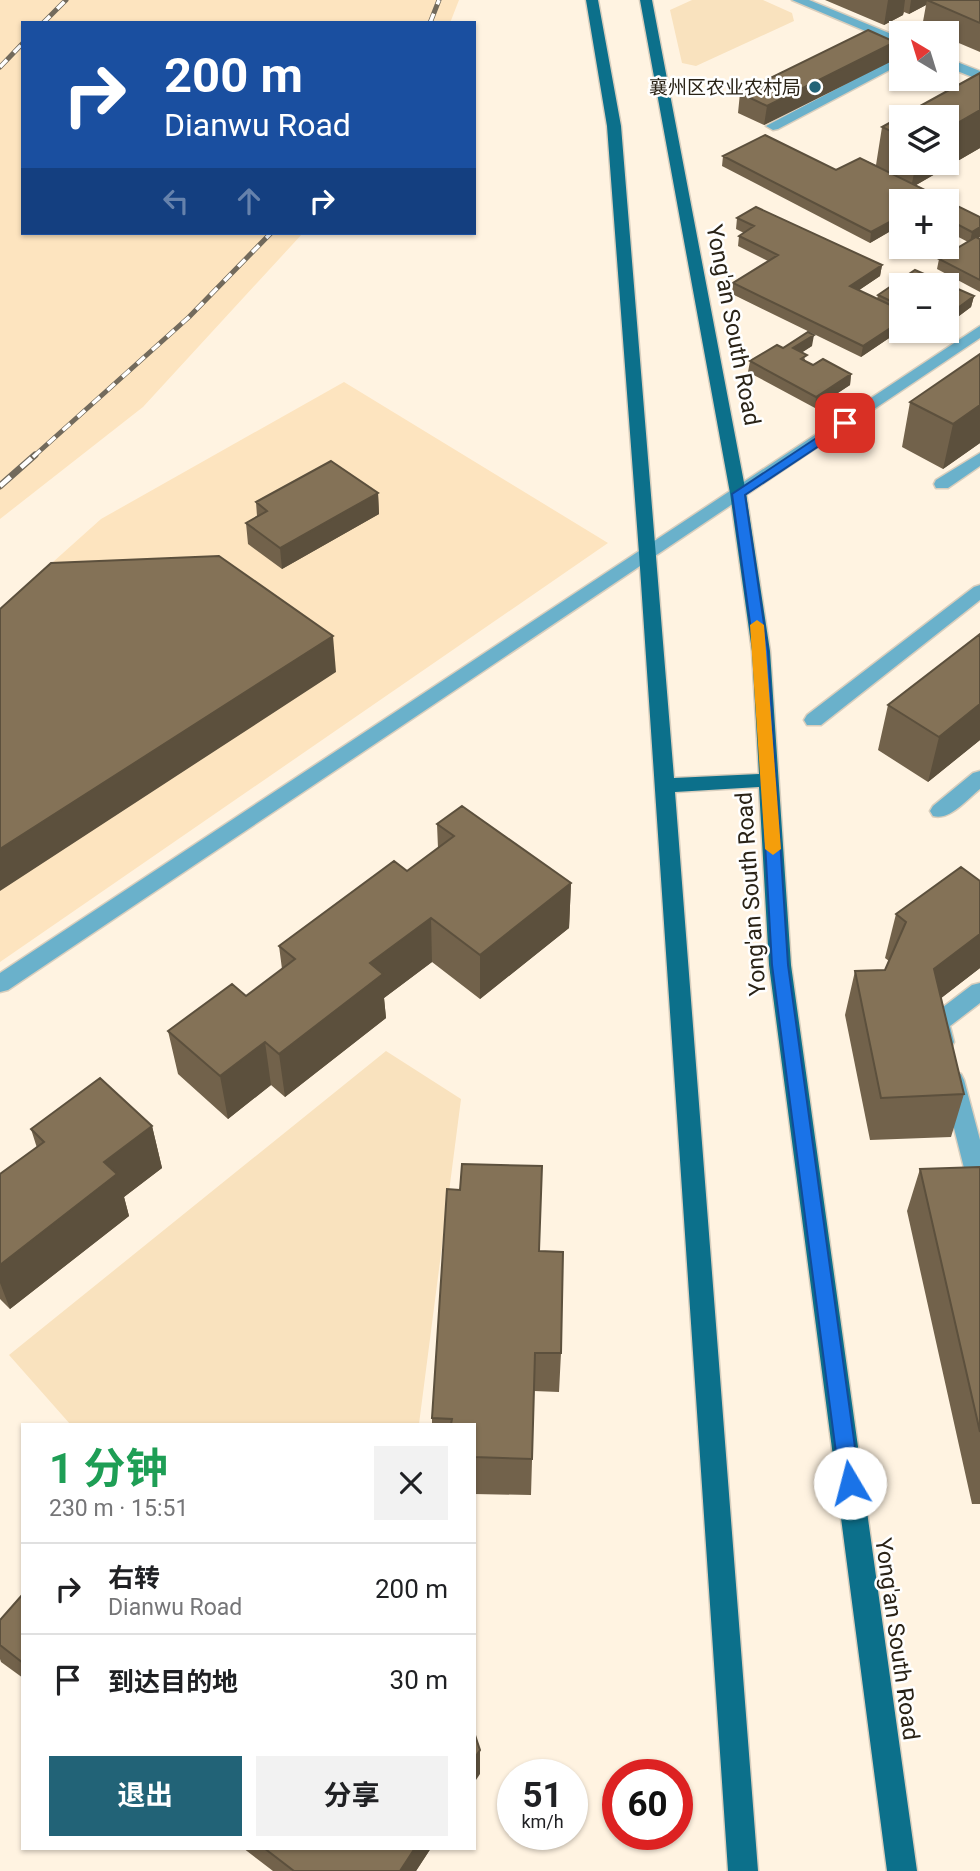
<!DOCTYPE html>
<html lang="zh">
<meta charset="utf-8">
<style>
body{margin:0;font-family:Roboto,"Noto Sans SC",sans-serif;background:#f2f2f2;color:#202124;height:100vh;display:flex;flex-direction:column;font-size:26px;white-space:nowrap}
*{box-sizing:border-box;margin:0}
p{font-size:23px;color:#757577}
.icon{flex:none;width:38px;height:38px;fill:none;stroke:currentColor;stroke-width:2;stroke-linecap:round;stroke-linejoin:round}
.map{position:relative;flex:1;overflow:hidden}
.drawer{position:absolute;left:21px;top:1423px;width:455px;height:427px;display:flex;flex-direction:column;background:#fff;border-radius:0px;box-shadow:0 2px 5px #0004}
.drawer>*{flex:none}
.hud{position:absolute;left:21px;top:21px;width:455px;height:214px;border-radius:0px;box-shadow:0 2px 5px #0004;background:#1a4fa0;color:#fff;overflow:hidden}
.needle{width:46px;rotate:322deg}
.fabs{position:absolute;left:889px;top:21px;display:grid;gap:14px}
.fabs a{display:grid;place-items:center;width:70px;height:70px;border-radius:0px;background:#fff;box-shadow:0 2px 5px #0004;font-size:35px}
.speed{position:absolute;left:497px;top:1759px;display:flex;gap:14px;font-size:35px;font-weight:700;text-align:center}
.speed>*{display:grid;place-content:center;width:91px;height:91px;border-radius:50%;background:#fff;box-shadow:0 2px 5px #0004;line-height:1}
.speed small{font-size:18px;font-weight:400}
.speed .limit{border:10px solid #d22;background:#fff;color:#111}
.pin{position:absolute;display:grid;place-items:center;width:60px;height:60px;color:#fff;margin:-30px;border-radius:14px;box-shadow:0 4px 10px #0006}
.me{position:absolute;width:77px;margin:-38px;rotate:352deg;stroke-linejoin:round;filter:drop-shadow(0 0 5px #0008)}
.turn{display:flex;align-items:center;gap:24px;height:147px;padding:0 28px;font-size:32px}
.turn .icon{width:91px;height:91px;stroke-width:2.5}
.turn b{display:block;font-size:49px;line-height:60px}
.lanes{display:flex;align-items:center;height:66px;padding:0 28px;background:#0003;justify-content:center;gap:35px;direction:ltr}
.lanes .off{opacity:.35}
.round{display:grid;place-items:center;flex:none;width:74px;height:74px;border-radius:0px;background:#f2f2f2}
.head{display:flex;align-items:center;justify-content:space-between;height:119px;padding:0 28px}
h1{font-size:42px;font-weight:700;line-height:52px;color:#1e9e55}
.cta{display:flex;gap:14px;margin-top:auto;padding:14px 28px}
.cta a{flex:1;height:80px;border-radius:0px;background:#226377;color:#fff;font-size:28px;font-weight:700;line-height:80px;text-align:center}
.cta a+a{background:#f2f2f2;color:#202124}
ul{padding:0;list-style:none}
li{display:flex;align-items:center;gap:21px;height:91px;padding:0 28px;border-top:2px solid #e0e0e0}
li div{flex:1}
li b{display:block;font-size:26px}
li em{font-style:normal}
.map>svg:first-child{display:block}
.built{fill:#fde4bf}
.green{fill:#f9e2be}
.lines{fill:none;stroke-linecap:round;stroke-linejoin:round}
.minor-casing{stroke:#d9cebd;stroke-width:3}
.major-casing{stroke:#d9cebd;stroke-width:3}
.minor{fill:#6ab1cb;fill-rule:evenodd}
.major{fill:#0c708b;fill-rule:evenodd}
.rail-far1-casing{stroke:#726a5c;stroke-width:5}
.rail-casing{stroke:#726a5c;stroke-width:7}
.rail-far1{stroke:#fff;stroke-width:3.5;stroke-dasharray:10;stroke-linecap:butt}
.rail{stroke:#fff;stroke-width:4.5;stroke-dasharray:14;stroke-linecap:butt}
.wall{fill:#72624b;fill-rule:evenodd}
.shaded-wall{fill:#5c503d}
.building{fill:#847257;stroke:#5c503d;stroke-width:2}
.route{fill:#1a73e8;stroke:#114b97;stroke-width:2}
.slow{fill:#f59e0b}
.poi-dot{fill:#226377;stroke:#fff;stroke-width:2.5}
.labels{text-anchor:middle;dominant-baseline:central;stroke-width:5;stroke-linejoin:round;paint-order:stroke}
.far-poi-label{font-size:19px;fill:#2a2317;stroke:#fff;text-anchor:end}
.street-label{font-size:23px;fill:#2a2317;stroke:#fff}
</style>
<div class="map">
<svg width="980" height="1871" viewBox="0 0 980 1871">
<rect width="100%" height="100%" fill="#fff3e1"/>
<path class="built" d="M0,0H459L450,23H23V233H303L143,407L0,519Z
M344,382L608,543L0,962V636L24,588L101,519Z"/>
<path class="green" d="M692,0H763L792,13L794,21L696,66L682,63L670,10Z
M386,1051L461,1099L419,1424H70L9,1355Z"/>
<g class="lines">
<g class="minor-casing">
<path id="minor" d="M792,0H809L901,38V46Z
M901,55V64L778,129L773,130L766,126Z
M947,58L980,71V80L947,67Z
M980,326V338L8,990L0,992V973Z
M980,453V466L948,488H936L934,484L936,480Z
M980,585V600L821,725H807L804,720L807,715L974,587Z
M980,771V789C967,799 950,821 933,816L930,811L933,806L973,773Z
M980,983V1003L950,1026L954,1042L951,1048L943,1051L935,1048L927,1023L930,1017L972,985Z
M953,1071L961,1074L964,1080L980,1140V1194L972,1191L968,1184L942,1080L945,1074Z"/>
</g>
<g class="major-casing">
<path id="major" d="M586,0H598L621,126L674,778L759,774L752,651L730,493L640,0H652L746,493L770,651L791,965L917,1871H887L769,965L759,787L675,792L758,1871H728L639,553L607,126Z"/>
</g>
<use href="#minor" class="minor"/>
<use href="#major" class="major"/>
<g class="rail-far1-casing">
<path id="rail-far1" d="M43,23L66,0
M430,23L439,0
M0,67L23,43
M33,457L189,317L271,233"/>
</g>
<g class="rail-casing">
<path id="rail" d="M0,486L35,455"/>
</g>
<use href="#rail-far1" class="rail-far1"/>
<use href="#rail" class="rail"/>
</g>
<path class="wall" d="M825,0H980V52L947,38V33H936L922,27L926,5L909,14L904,12L903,15L884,25Z
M892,61L764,125L738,113L740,93Z
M980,73V148L916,185L980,217V237L978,238L980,239V292L937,269L939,259L968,242L947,231V201H901V225L870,243L722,166L723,156L765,135L836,170L860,158L876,165L882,127ZM901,117H947V163H901Z
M756,207L882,265L880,276L859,290L877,299L878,295L915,270L974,296L971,307L947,325V285H901V330L861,357L732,294L733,283L768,261L738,246L739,236L744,233L736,229L737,218Z
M812,346L802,352L806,362L813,365L851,374L850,385L815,408L748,372L750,361Z
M980,354V443L943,469L902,447L910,402Z
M378,493L379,514L282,569L248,544L246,523L257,516L256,502Z
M980,634V740L928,782L878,750L888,705Z
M437,824L571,883L569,928L480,999L432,962L384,998L386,1018L285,1097L271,1085L228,1119L178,1074L168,1031L246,996L282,969L279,946L407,871L438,848Z
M980,881V968L941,998L964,1094L951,1137L870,1140L845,1015L855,971L885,970L889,961L885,958L896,914Z
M152,1126L162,1168L124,1197L129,1216L10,1309L0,1299V1174L37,1148L31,1129Z
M980,1167V1504H972L907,1211L920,1169Z
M539,1251L561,1353L559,1392L534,1391L531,1495L474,1494V1424H432V1418Z
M23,1594V1678L1,1662L0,1659V1620Z
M243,1848H431L416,1871H273Z"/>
<path class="shaded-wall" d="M888,0H905L903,15L884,25Z
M911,0H936H927L926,5L909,14Z
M895,42L892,61L764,125L767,106Z
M980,110V148L911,188L916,163H947V129Z
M901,216V225L870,243L871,232Z
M980,227V237L970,242L972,232Z
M882,265L880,276L849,297L850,286Z
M974,296L971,307L947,325V316Z
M901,321V330L861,357L863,346Z
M814,335L812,346L792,359L793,348Z
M851,374L850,385L815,408L816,397Z
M980,405V443L943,469L953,424Z
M378,493L379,514L282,569L280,548Z
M333,636L336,672L0,891V849Z
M980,704V740L928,782L939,737Z
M571,883L569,928L480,999V955Z
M431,918L432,962L384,998L386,1018L285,1097L279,1054L370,963Z
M980,934V968L922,1013L934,969Z
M265,1042L271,1085L228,1119L220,1076Z
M152,1126L162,1168L124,1197L129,1216L10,1309L0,1283V1265L104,1162Z
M480,1750V1774L474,1783V1759Z
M415,1848H431L416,1871H400Z"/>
<path class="building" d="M927,0H980V23Z
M868,30L895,42L767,106L740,93Z
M980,73V110L947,129V117H901V136L882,127Z
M765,135L836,170L860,158L980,217V227L972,232L947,219V201H901V216L871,232L723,156Z
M756,207L882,265L850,286L901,310V321L863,346L733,283L778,255L739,236L754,226L737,218Z
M976,237L980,239V280L939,259Z
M915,270L974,296L947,316V285H901V306L878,295Z
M808,332L814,335L793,348L807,355L801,359L813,365L823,359L851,374L816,397L750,361L777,345L783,348Z
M980,354V405L953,424L910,402Z
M331,461L378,493L280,548L246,523L267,511L256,502Z
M219,556L333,636L0,849V609L51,563Z
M980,634V704L939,737L888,705Z
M462,806L571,883L480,955L431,918L370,963L383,974L279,1054L265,1042L220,1076L168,1031L232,984L246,996L295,959L279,946L394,861L407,871L454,836L437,824Z
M961,867L980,881V934L934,969L964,1094L881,1098L855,971L885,970L906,922L896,914Z
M100,1078L152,1126L104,1162L117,1174L0,1265V1174L44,1142L31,1129Z
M462,1164L542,1166L539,1251L563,1252L561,1353H535L532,1459L474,1457V1424H451L452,1419L432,1418L447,1189L460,1190Z
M980,1167V1432L920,1169Z
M23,1594V1663L0,1645V1620Z
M474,1732L480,1750L474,1759Z
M264,1848H415L400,1871H294Z"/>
<path class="route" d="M845,419L849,420V426L745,495L768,651L788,965L860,1483L857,1490L850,1492L843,1490L840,1483L772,965L754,651L732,494Z"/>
<path class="slow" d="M757,620L764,625L781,849L773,855L765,849L750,625Z"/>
<circle class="poi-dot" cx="815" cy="87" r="7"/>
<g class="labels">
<g class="far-poi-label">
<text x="801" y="87">襄州区农业农村局</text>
</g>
<g class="street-label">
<text transform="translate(733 325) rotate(79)">Yong'an South Road</text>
<text transform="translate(751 894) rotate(-94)">Yong'an South Road</text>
<text transform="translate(897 1639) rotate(82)">Yong'an South Road</text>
</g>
</g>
</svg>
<div class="fabs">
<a><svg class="needle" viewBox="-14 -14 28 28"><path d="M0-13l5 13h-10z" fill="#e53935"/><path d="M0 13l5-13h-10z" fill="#757577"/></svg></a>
<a><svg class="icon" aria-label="layers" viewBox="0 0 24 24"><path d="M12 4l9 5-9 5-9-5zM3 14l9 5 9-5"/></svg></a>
<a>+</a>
<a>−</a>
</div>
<div class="speed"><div>51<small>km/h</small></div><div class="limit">60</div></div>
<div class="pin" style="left:845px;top:423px;background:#d93025"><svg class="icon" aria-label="arrive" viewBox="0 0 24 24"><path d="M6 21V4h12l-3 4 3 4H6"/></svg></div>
<svg class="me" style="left:850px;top:1483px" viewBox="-20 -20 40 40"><circle r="19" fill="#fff"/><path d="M0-13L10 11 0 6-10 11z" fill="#1a73e8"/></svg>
<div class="hud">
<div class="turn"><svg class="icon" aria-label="right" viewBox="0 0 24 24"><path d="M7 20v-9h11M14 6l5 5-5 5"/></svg><div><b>200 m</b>Dianwu Road</div></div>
<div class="lanes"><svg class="icon off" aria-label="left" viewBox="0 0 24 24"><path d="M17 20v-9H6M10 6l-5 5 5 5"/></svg><svg class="icon off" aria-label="ahead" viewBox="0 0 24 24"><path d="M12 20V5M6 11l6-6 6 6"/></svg><svg class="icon" aria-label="right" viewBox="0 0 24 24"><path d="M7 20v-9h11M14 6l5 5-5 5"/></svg></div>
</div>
<section class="drawer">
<div class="head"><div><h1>1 分钟</h1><p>230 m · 15:51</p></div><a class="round"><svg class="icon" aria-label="close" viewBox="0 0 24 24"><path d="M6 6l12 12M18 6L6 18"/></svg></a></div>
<ul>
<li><svg class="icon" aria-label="right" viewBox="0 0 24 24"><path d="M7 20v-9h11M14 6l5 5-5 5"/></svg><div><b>右转</b><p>Dianwu Road</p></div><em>200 m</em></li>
<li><svg class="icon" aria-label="arrive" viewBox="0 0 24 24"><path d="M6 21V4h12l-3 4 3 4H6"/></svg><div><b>到达目的地</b></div><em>30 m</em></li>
</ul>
<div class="cta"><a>退出</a><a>分享</a></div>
</section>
</div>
